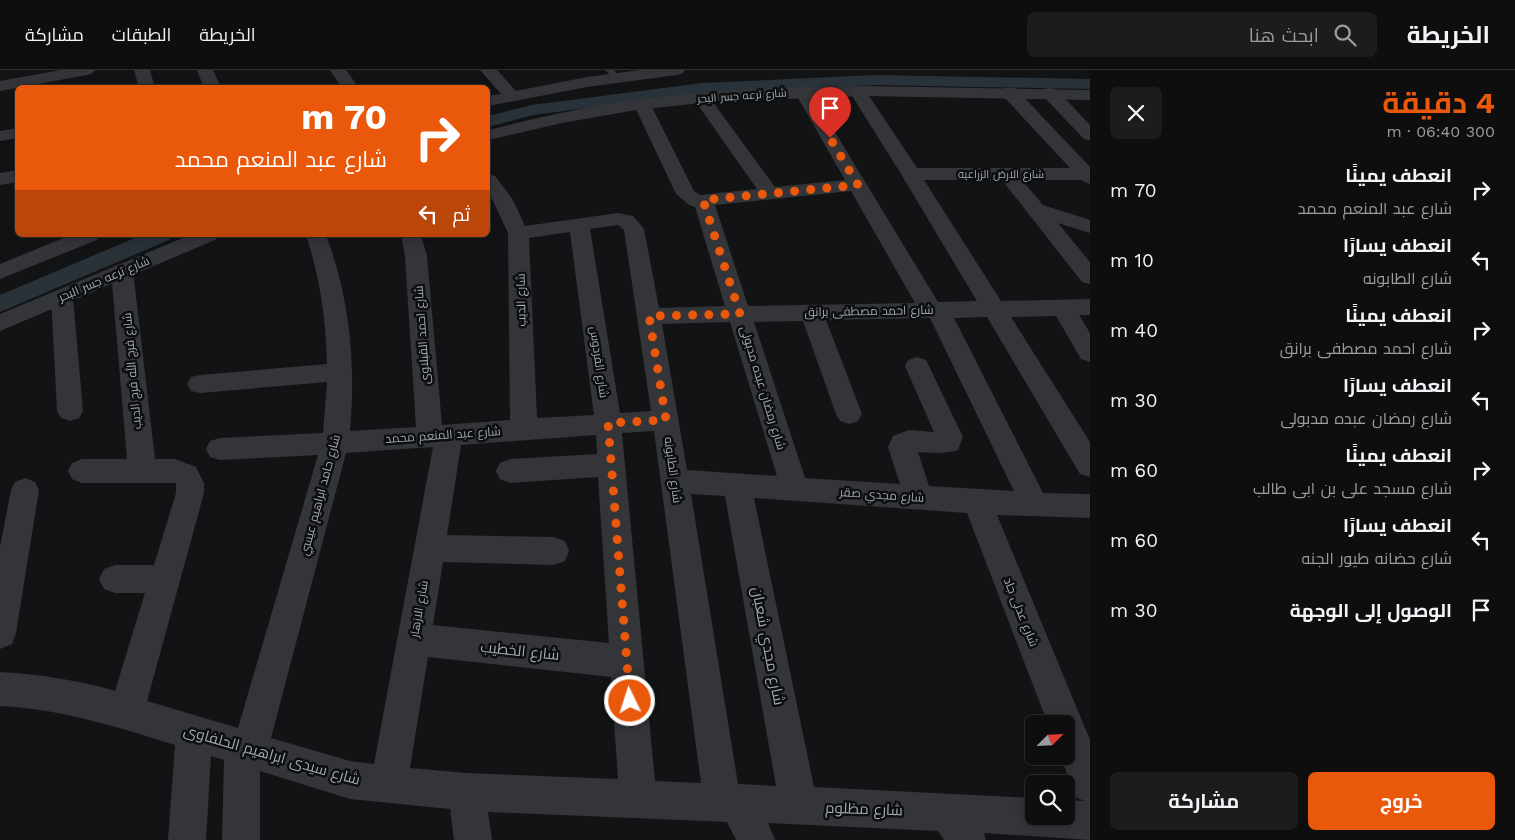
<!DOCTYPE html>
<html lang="ar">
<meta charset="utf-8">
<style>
body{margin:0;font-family:"Work Sans",Cairo,sans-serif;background:#1c1c1d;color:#f1f3f6;direction:rtl;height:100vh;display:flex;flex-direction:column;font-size:19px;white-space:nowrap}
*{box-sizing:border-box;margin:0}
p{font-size:16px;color:#9b9c9e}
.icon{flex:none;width:28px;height:28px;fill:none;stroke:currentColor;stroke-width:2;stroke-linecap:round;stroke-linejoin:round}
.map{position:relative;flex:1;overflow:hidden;direction:ltr}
.panel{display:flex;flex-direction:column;background:#0e0e0f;width:425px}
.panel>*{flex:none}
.guide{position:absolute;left:15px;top:15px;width:475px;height:152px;border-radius:8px;box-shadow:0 2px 12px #0003,0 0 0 1px #2e2e2f;direction:rtl;background:#ea580c;color:#fff;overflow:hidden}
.needle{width:32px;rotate:66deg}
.tools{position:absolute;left:1025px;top:645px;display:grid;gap:10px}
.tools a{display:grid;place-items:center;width:50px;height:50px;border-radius:8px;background:#0e0e0f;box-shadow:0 2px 12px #0003,0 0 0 1px #2e2e2f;font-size:25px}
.pin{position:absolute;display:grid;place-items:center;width:42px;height:42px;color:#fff;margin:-51px -21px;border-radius:50% 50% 50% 0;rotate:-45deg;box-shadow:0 0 5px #0007}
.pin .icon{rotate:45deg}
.me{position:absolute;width:55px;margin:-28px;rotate:356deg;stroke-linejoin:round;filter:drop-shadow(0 0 4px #0008)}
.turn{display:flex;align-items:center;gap:18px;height:105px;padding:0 20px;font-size:22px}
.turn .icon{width:65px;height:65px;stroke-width:2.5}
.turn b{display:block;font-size:35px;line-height:42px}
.then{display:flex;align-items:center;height:48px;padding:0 20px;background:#0003;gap:10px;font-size:19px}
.round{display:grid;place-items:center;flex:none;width:52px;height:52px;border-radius:8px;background:#1c1c1d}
.head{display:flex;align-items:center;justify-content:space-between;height:85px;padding:0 20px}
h1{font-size:30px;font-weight:700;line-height:38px;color:#ea580c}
.button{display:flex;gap:10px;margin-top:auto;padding:10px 20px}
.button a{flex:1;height:58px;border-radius:8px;background:#ea580c;color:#fff;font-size:20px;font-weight:700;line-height:58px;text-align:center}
.button a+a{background:#1c1c1d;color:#f1f3f6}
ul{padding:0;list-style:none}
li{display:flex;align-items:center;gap:15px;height:70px;padding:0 20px}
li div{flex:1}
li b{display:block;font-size:19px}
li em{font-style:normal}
header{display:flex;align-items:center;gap:30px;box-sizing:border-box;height:70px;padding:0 25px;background:#0e0e0f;border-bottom:1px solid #2e2e2f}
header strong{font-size:24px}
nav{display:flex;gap:28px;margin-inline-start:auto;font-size:18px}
.search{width:350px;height:45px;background:#1c1c1d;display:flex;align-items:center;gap:12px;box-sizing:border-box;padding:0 18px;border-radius:8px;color:#9b9c9e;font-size:19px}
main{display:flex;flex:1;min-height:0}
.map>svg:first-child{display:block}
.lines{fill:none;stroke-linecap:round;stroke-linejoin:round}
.canal{fill:#293238;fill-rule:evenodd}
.service{fill:#343539;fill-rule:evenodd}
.minor{fill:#343539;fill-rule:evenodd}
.tertiary{fill:#343539;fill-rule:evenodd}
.route{stroke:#ea580c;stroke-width:9;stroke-dasharray:0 16.2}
.labels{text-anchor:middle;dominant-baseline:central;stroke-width:5;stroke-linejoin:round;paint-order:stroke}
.far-street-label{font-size:11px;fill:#a4aab5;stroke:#0d0e0f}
.street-label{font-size:12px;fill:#a4aab5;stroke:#0d0e0f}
.near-street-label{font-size:15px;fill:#a4aab5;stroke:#0d0e0f}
</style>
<header>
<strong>الخريطة</strong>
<div class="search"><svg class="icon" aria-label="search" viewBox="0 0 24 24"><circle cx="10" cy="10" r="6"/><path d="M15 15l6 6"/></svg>ابحث هنا</div>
<nav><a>الخريطة</a><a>الطبقات</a><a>مشاركة</a></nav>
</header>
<main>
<section class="panel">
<div class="head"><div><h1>4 دقيقة</h1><p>300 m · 06:40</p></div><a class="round"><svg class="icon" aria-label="close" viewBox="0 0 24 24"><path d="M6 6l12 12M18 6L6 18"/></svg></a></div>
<ul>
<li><svg class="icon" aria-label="right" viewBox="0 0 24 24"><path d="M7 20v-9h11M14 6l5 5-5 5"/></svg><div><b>انعطف يمينًا</b><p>شارع عبد المنعم محمد</p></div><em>70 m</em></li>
<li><svg class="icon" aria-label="left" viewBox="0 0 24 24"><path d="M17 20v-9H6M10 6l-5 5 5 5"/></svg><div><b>انعطف يسارًا</b><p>شارع الطابونه</p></div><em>10 m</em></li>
<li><svg class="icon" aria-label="right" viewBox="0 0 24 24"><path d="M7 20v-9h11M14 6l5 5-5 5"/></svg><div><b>انعطف يمينًا</b><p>شارع احمد مصطفى برانق</p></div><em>40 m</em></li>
<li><svg class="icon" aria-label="left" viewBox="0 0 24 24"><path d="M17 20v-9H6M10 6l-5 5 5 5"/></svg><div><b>انعطف يسارًا</b><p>شارع رمضان عبده مدبولى</p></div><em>30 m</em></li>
<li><svg class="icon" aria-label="right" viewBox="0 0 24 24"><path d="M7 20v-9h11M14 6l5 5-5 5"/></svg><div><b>انعطف يمينًا</b><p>شارع مسجد على بن ابى طالب</p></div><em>60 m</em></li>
<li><svg class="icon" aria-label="left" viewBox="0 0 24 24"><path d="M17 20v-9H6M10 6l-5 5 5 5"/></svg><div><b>انعطف يسارًا</b><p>شارع حضانه طيور الجنه</p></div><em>60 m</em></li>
<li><svg class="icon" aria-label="arrive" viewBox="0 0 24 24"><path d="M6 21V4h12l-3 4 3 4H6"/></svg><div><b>الوصول إلى الوجهة</b></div><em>30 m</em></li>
</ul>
<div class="button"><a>خروج</a><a>مشاركة</a></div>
</section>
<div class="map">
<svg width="1090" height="770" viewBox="0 0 1090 770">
<rect width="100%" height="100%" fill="#121314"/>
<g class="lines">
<path class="canal" d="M876,5L1090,9V19L876,15L702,23L533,45L488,57V46L532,35L702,13Z
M142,165H172L169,170L0,242V225Z"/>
<path class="service" d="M605,0H614L621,8L617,11Z"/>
<path class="minor" d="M61,0H95L93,3L87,5L0,21V11Z
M134,0H150L155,18H139Z
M197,0H213L221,18H204Z
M330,0H346L359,18H342Z
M480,0H497L516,21L587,7L640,0H685L683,3L677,5L587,17L488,36V26L501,24Z
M802,16L808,17L810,21L938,232L977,231L901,104L849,21L851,17H863L917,98H1070L1003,26L1001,22L1003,18H1015L1090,97V114L1081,110H1022L1043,135L1090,150V163L1058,153L1090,192V214L1082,212L1002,110H924L1001,231L1090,229V245H1079L1090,263V292L1081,289L1056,246L1011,247L1090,372V407L1080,404L987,247L954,248L1043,423L1090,424V448L997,445L1090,670V770L984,763L986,770H944L938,761L768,753L775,770H736L727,752L488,742L492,770H454L450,739L350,729L260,701V770H222L224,690L211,686L206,770H168L175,675C118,657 61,639 0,636V602C38,604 78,610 115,621L145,523H115L104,519L99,509L104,499L115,495H154L176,423V413H82L72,409L68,401L72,393L82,389H127L111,201L114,196L122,194L130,196L133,201L155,389H175L196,397L204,413V423L147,631L238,658L318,385L220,390L210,387L206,379L210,371L220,368L323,363L327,312L200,323L191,321L187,314L191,307L200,305L327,294C326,249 320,208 306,165H326C350,229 356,294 350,361L416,357L405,186L401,165H421L427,186L442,355L510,350L508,163L493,131L488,123V104L495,106L513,130L525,156L618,143L633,146L644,159L659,238L725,236L695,137L689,135L676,124L634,35L637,31L643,30L649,31L694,121L700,125L757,119L693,28L695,24H707L775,117L845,110L794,21L796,17ZM851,121L915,233L748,236L715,135ZM618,155L624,160L651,341L620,343L590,159ZM570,162L594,345L537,348L529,168ZM930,248L1014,421L929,416L918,382C932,383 944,384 958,380L963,367L926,290L917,287L908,290L905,296L934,362L909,360L893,366L888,377L900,414L805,408L754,252L803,251L836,344L840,351L849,354L858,351L862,344L826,250ZM730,252L777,406L687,400L662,254ZM654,361L701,713L655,711L622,363ZM596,365L597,384L510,389L500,393L496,401L500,409L510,413L598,407L609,573L433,555L443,492L554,495L565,491L569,481L565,471L554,467L447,465L461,375ZM433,377L374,694L350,691L271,668L346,383ZM691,424L725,426L776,716L738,714ZM754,428L967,443L1048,654H1066V686H1060L1077,728L1085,731L1066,730V746H1034V728L814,717ZM428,587L611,607L618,709L467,703L410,698Z
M1050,18L1056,19L1090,55V70L1084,69L1044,27L1042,23L1044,19Z
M18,58V68L0,71V61Z
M18,100V112L0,115V103Z
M71,165H100L97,170L0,209V194Z
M62,219L70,222L73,227L83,341L79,348L70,351L61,348L57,341L51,227L54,222Z
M25,408L35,412L39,420L16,563L12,574L0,579V477L11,420L15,412Z"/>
<path class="tertiary" d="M863,16L1090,20V30L863,26L711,32L636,40L562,53L488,70V60C537,48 587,36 637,30C712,20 787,17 863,16Z
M190,165H218L215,170L0,261V244Z"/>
</g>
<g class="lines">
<path class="route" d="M630,631L608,353L666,350L649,246L740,244L703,130L858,115L830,68"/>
</g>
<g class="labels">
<g class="far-street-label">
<text transform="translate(742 26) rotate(-4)">شارع ترعه جسر البحر</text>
<text x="1001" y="104">شارع الارض الزراعيه</text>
</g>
<g class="street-label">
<text transform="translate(104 209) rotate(-23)">شارع ترعه جسر البحر</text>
<text transform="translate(521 230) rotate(-91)">شارع الديب</text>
<text transform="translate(869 241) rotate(-1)">شارع احمد مصطفى برانق</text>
<text transform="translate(422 265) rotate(-94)">شارع احمد القبلاوى</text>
<text transform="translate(599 292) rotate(82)">شارع الفردوس</text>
<text transform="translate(132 301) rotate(-95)">شارع فرج الله فرج الديب</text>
<text transform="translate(763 318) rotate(73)">شارع رمضان عبده مدبولى</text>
<text transform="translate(443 365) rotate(-4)">شارع عبد المنعم محمد</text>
<text transform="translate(673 400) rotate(82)">شارع الطابونه</text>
<text transform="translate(320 425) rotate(-75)">شارع حامد ابراهيم عيسي</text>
<text transform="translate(882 425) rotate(4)">شارع مجدي صقر</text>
<text transform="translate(419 539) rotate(-80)">شارع الازهار</text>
<text transform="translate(1021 542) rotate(68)">شارع عدلى جاد</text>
</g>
<g class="near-street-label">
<text transform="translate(768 576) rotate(79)">شارع مجدي شعبان</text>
<text transform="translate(520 581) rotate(6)">شارع الخطيب</text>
<text transform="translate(272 685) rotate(16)">شارع سيدى ابراهيم الحلفاوى</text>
<text transform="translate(864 739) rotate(2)">شارع مظلوم</text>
</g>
</g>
</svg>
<div class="tools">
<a><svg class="needle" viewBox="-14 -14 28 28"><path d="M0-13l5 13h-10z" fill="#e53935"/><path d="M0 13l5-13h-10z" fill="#9b9c9e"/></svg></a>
<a><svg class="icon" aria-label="search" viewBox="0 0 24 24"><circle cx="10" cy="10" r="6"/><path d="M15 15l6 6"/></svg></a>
</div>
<div class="pin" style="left:830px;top:68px;background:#d93025"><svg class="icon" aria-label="arrive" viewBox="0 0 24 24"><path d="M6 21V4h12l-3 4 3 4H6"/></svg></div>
<svg class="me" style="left:630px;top:631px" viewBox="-20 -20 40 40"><circle r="17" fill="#ea580c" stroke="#fff" stroke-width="3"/><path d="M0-11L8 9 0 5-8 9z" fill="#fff"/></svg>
<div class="guide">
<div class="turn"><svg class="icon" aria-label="right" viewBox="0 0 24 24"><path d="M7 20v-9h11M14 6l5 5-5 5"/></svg><div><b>70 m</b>شارع عبد المنعم محمد</div></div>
<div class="then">ثم<svg class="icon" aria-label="left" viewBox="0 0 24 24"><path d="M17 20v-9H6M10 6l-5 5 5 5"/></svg></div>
</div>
</div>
</main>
